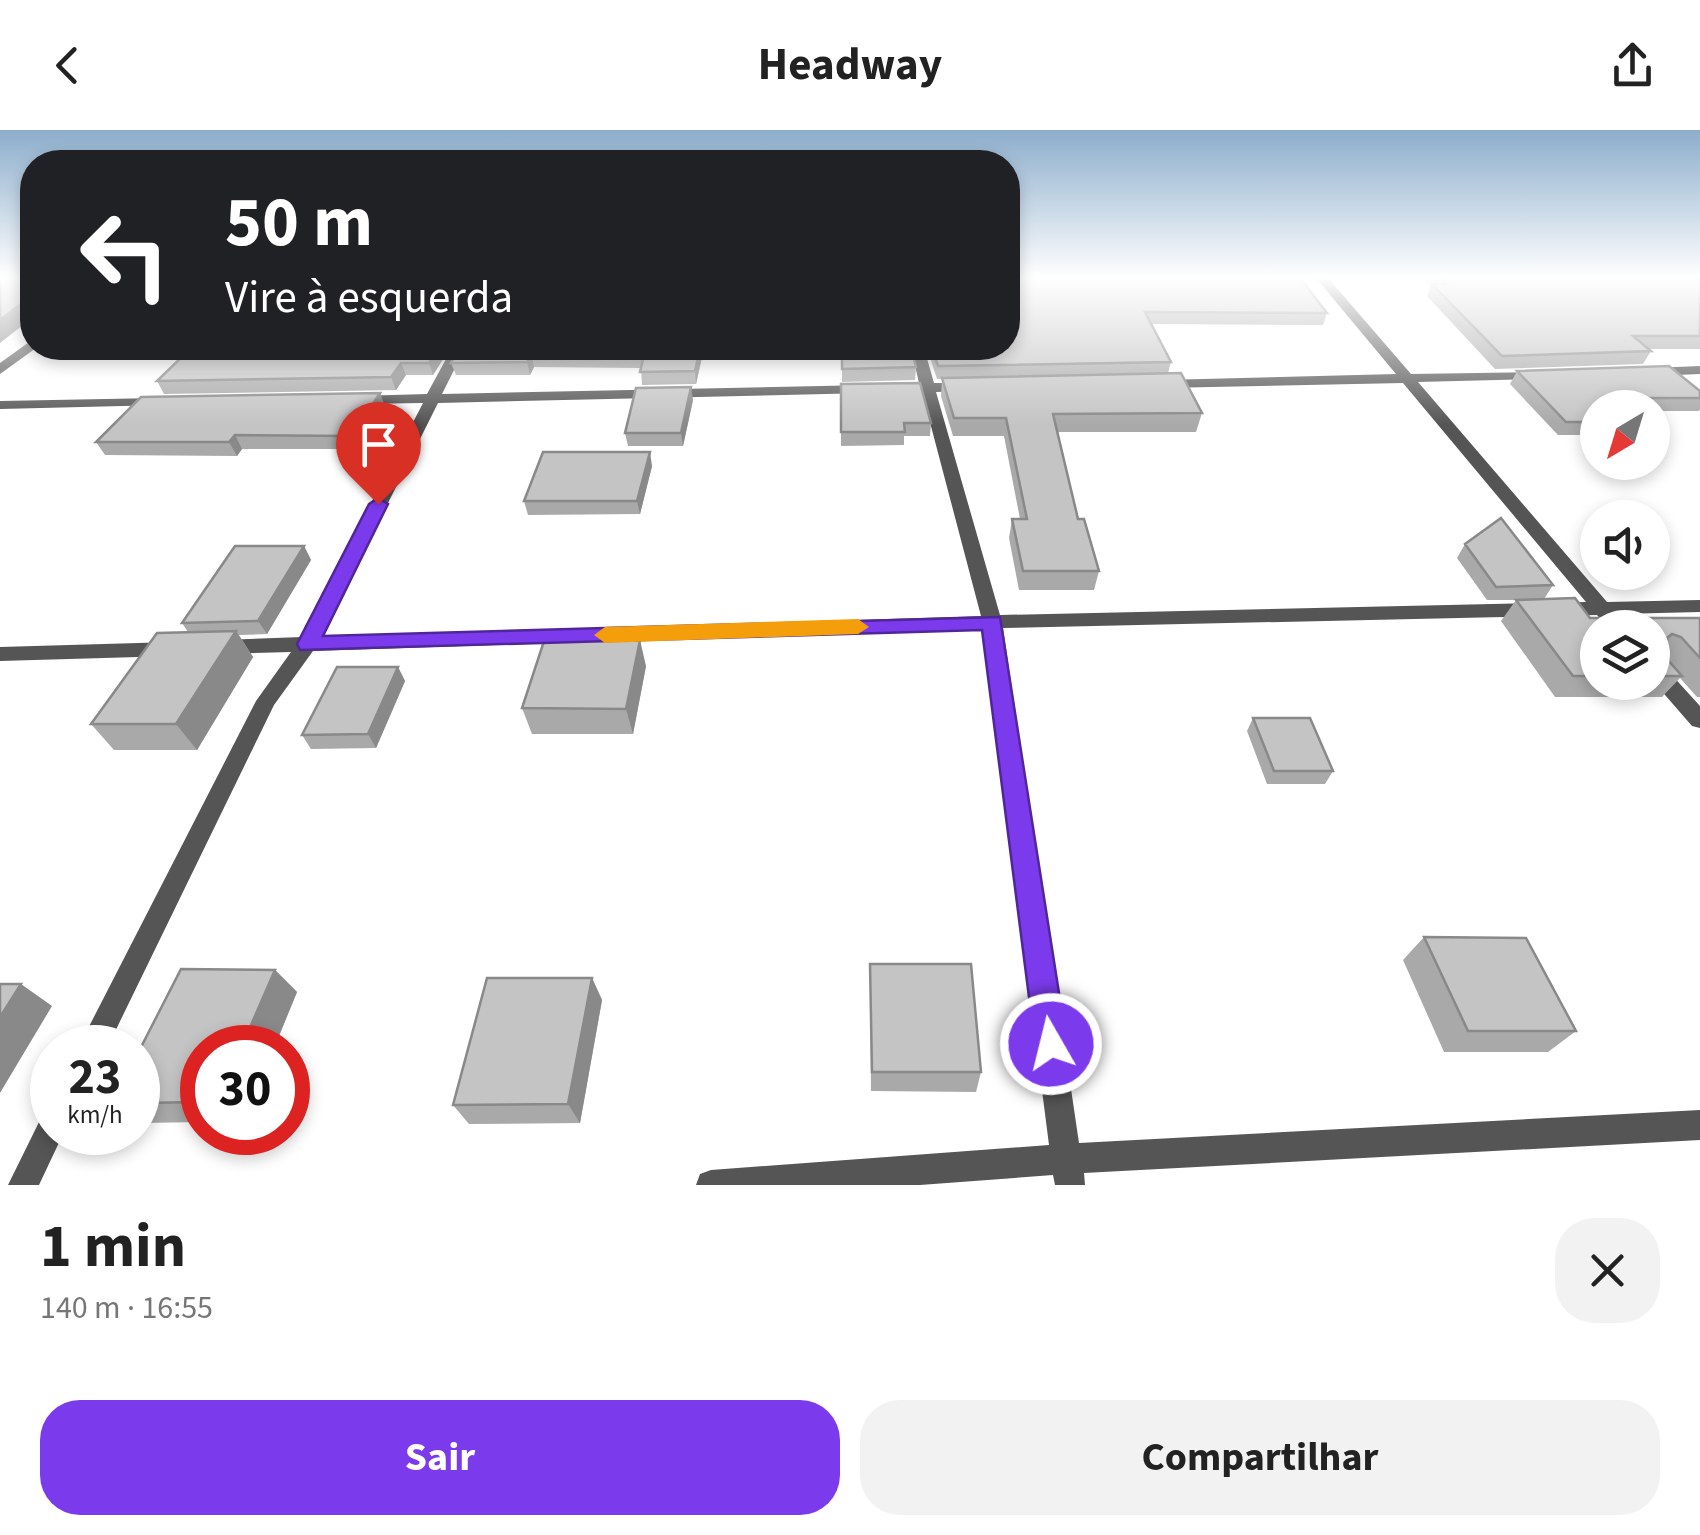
<!DOCTYPE html>
<html lang="pt">
<meta charset="utf-8">
<style>
body{margin:0;font-family:"Source Sans 3",sans-serif;background:#f2f2f2;color:#222;height:100vh;display:flex;flex-direction:column;font-size:38px;white-space:nowrap}
*{box-sizing:border-box;margin:0}
p{font-size:32px;color:#767676}
.icon{flex:none;width:55px;height:55px;fill:none;stroke:currentColor;stroke-width:2;stroke-linecap:round;stroke-linejoin:round}
.map{position:relative;height:1055px;overflow:hidden}
.side{display:flex;flex-direction:column;background:#fff;flex:1}
.side>*{flex:none}
.hud{position:absolute;left:20px;top:20px;width:1000px;height:210px;border-radius:40px;box-shadow:0 5px 15px #0003;background:#202124;color:#fff;overflow:hidden}
.needle{width:65px;rotate:218deg}
.controls{position:absolute;left:1580px;top:260px;display:grid;gap:20px}
.controls a{display:grid;place-items:center;width:90px;height:90px;border-radius:50%;background:#fff;box-shadow:0 5px 15px #0003;font-size:50px}
.speed{position:absolute;left:30px;top:895px;display:flex;gap:20px;font-size:50px;font-weight:700;text-align:center}
.speed>*{display:grid;place-content:center;width:130px;height:130px;border-radius:50%;background:#fff;box-shadow:0 5px 15px #0003;line-height:1}
.speed small{font-size:25px;font-weight:400}
.speed .limit{border:15px solid #d22;background:#fff;color:#111}
.pin{position:absolute;display:grid;place-items:center;width:85px;height:85px;color:#fff;margin:-102px -42px;border-radius:50% 50% 50% 0;rotate:-45deg;box-shadow:0 0 10px #0007}
.pin .icon{rotate:45deg}
.me{position:absolute;width:110px;margin:-55px;rotate:352deg;stroke-linejoin:round;filter:drop-shadow(0 0 8px #0008)}
.turn{display:flex;align-items:center;gap:35px;height:210px;padding:0 40px;font-size:45px}
.turn .icon{width:130px;height:130px;stroke-width:2.5}
.turn b{display:block;font-size:70px;line-height:85px}
.round{display:grid;place-items:center;flex:none;width:105px;height:105px;border-radius:40px;background:#f2f2f2}
.head{display:flex;align-items:center;justify-content:space-between;height:170px;padding:0 40px}
h1{font-size:60px;font-weight:700;line-height:75px}
.action{display:flex;gap:20px;margin-top:auto;padding:20px 40px}
.action a{flex:1;height:115px;border-radius:40px;background:#7c3aed;color:#fff;font-size:40px;font-weight:700;line-height:115px;text-align:center}
.action a+a{background:#f2f2f2;color:#222}
header{display:flex;justify-content:space-between;align-items:center;height:130px;padding:0 40px;background:#fff;font-size:45px;font-weight:700}
.map>svg:first-child{display:block}
.lines{fill:none;stroke-linecap:round;stroke-linejoin:round}
.street{fill:#555;fill-rule:evenodd}
.wall{fill:#a9a9a9;fill-rule:evenodd}
.shaded-wall{fill:#898989}
.building{fill:#c4c4c4;stroke:#898989;stroke-width:2.5}
.route{fill:#7c3aed;stroke:#51269a;stroke-width:2.5}
.slow{fill:#f59e0b}
</style>
<header><svg class="icon" aria-label="back" viewBox="0 0 24 24"><path d="M15 5l-7 7 7 7"/></svg>Headway<svg class="icon" aria-label="share" viewBox="0 0 24 24"><path d="M12 15V3M7 8l5-5 5 5M5 13v7h14v-7"/></svg></header>
<div class="map">
<svg width="1700" height="1055" viewBox="0 0 1700 1055">
<rect width="100%" height="100%" fill="#fff"/>
<g class="lines">
<path class="street" d="M1316,148H1328L1411,244L1543,242V248L1538,249L1418,252L1607,472L1700,470V482L1618,484L1628,498H1608L1597,485L1003,498L1079,1013L1700,980V1010L1084,1043L1085,1055H1055L1053,1045L920,1055H696L700,1044L711,1040L1049,1015L983,499L313,521L274,575L107,918H78L256,571L291,522L222,524L212,517L222,510L302,507L423,273L357,274L350,270L357,266L427,264L452,218H465L442,264L868,255L875,259L868,263L438,273L321,507L981,486L922,262H897L890,258L897,254L919,253L911,218H924L934,253H968L975,257L968,261L936,262L1000,485L1586,472L1403,253L1162,258L1155,254L1162,250L1396,244Z
M32,210V218H36L0,244V233Z
M1700,236V244L1652,246L1645,242L1652,238Z
M158,268L163,269V275L0,279V271Z
M173,512L183,519L173,526L0,531V517Z
M1652,529L1659,531L1700,576V598L1692,596L1652,550Z
M52,981V1002H64L39,1055H8L42,986Z"/>
</g>
<path class="wall" d="M1008,148L1327,183L1323,195L1152,194L1171,232L1168,243L1202,283L1196,302H1058L1078,389L1099,441L1094,460H1019L1009,408L1012,389H1020L1004,306H953L941,266L942,249H937L927,218H1008Z
M1423,148H1700V219H1648L1651,221L1643,234L1495,239L1427,166L1431,156Z
M450,218L433,245H406L396,260L164,264L157,251Z
M459,218H911L916,237L915,250L842,252V228L702,227L696,254L642,255L641,238L534,237L530,245H456L451,233Z
M1517,241L1700,261V279L1699,281H1652V278H1598V305H1558L1510,254Z
M841,254L931,293L930,306H904V315L841,316Z
M693,270L683,316H628L625,303Z
M385,276L358,319H242L237,326L105,325L96,312Z
M652,336L640,384L528,385L524,371Z
M1465,414L1553,455L1544,469L1590,488H1700V567H1697L1680,548L1662,567H1555L1501,491L1516,470H1487L1457,428ZM1598,498H1652V552H1598Z
M304,416L311,430L267,504L239,505L253,527L197,620H114L91,594L188,502L182,493Z
M646,536L633,604H532L522,578Z
M398,537L405,551L376,618L311,619L302,605Z
M1253,588L1333,641L1325,654H1267L1247,601Z
M1424,807L1576,901L1548,922H1444L1403,830Z
M870,834L981,942L976,962L871,961Z
M275,840L297,862L274,918H202V992L142,993L138,990V923Z
M592,848L602,870L580,993L469,994L453,975Z"/>
<path class="shaded-wall" d="M32,165V188L0,213V190Z
M438,218H450L433,245L429,233Z
M700,218L702,227L696,254L695,241Z
M531,224L534,237L530,245L527,232Z
M401,233L406,245L396,260L391,247Z
M691,257L693,270L683,316L681,303Z
M380,263L385,276L358,319L352,306Z
M235,305L242,319L237,326L229,312Z
M650,322L652,336L640,384L637,371Z
M304,416L311,430L267,504L258,491Z
M236,501L253,527L197,620L176,594Z
M640,510L646,536L633,604L626,579Z
M398,537L405,551L376,618L368,604Z
M275,840L297,862L274,918H241Z
M592,848L602,870L580,993L568,974Z
M21,854L52,876L0,963V887Z"/>
<path class="building" d="M0,148H32V165L0,190Z
M1008,148H1300L1327,183L1145,182L1171,232L938,236L932,218H1008Z
M1441,148H1700V206H1633L1651,221L1502,226L1432,154H1447Z
M191,218H438L429,233H401L391,247L157,251Z
M459,218H700L695,241L640,242L644,225L531,224L527,232L451,233Z
M842,218H911L916,237L842,239Z
M1669,236L1700,261V268H1627L1637,278H1598V292H1566L1517,241Z
M1181,243L1202,283L1053,284L1078,389H1084L1099,441H1023L1012,389H1027L1006,288H954L942,248Z
M920,253L931,293H904L905,302H841V254Z
M691,257L681,303H625L636,258Z
M380,263L352,306L235,305L229,312H96L141,267Z
M543,322H650L637,371H524Z
M1501,388L1553,455L1496,457L1465,414Z
M235,416H304L258,491L182,493Z
M1575,468L1590,488H1700V528L1681,507L1672,504L1667,508V529L1682,546H1652V498H1598V546H1573L1516,470Z
M236,501L176,594H91L157,503Z
M640,510L626,579L522,578L544,511Z
M337,537H398L368,604L302,605Z
M1253,588H1310L1333,641H1274Z
M1424,807L1526,808L1576,901H1468Z
M870,834H971L981,942H872Z
M181,839L275,840L241,918H202V972L138,973V923Z
M487,848H592L568,974L453,975Z
M0,854H21L0,887Z"/>
<linearGradient id="sky" x2="0" y2="1"><stop stop-color="#8cadcc"/><stop offset="0.5" stop-color="#fff"/><stop offset="1" stop-color="#fff" stop-opacity="0"/></linearGradient>
<rect width="1700" height="295" fill="url(#sky)"/>
<path class="route" d="M378,368L388,374L323,506L1000,487L1067,914L1062,925L1051,930L1040,925L1035,914L982,500L300,520L297,514L369,374Z"/>
<path class="slow" d="M858,489L869,497L858,504L605,513L594,505L605,497Z"/>
</svg>
<div class="controls">
<a><svg class="needle" viewBox="-14 -14 28 28"><path d="M0-13l5 13h-10z" fill="#e53935"/><path d="M0 13l5-13h-10z" fill="#767676"/></svg></a>
<a><svg class="icon" aria-label="sound" viewBox="0 0 24 24"><path d="M4 9h4l5-4v14l-5-4H4zM17 9q2 3 0 6"/></svg></a>
<a><svg class="icon" aria-label="layers" viewBox="0 0 24 24"><path d="M12 4l9 5-9 5-9-5zM3 14l9 5 9-5"/></svg></a>
</div>
<div class="speed"><div>23<small>km/h</small></div><div class="limit">30</div></div>
<div class="pin" style="left:378px;top:374px;background:#d93025"><svg class="icon" aria-label="arrive" viewBox="0 0 24 24"><path d="M6 21V4h12l-3 4 3 4H6"/></svg></div>
<svg class="me" style="left:1051px;top:914px" viewBox="-20 -20 40 40"><circle r="17" fill="#7c3aed" stroke="#fff" stroke-width="3"/><path d="M0-11L8 9 0 5-8 9z" fill="#fff"/></svg>
<div class="hud">
<div class="turn"><svg class="icon" aria-label="left" viewBox="0 0 24 24"><path d="M17 20v-9H6M10 6l-5 5 5 5"/></svg><div><b>50 m</b>Vire à esquerda</div></div>
</div>
</div>
<section class="side">
<div class="head"><div><h1>1 min</h1><p>140 m · 16:55</p></div><a class="round"><svg class="icon" aria-label="close" viewBox="0 0 24 24"><path d="M6 6l12 12M18 6L6 18"/></svg></a></div>
<div class="action"><a>Sair</a><a>Compartilhar</a></div>
</section>
